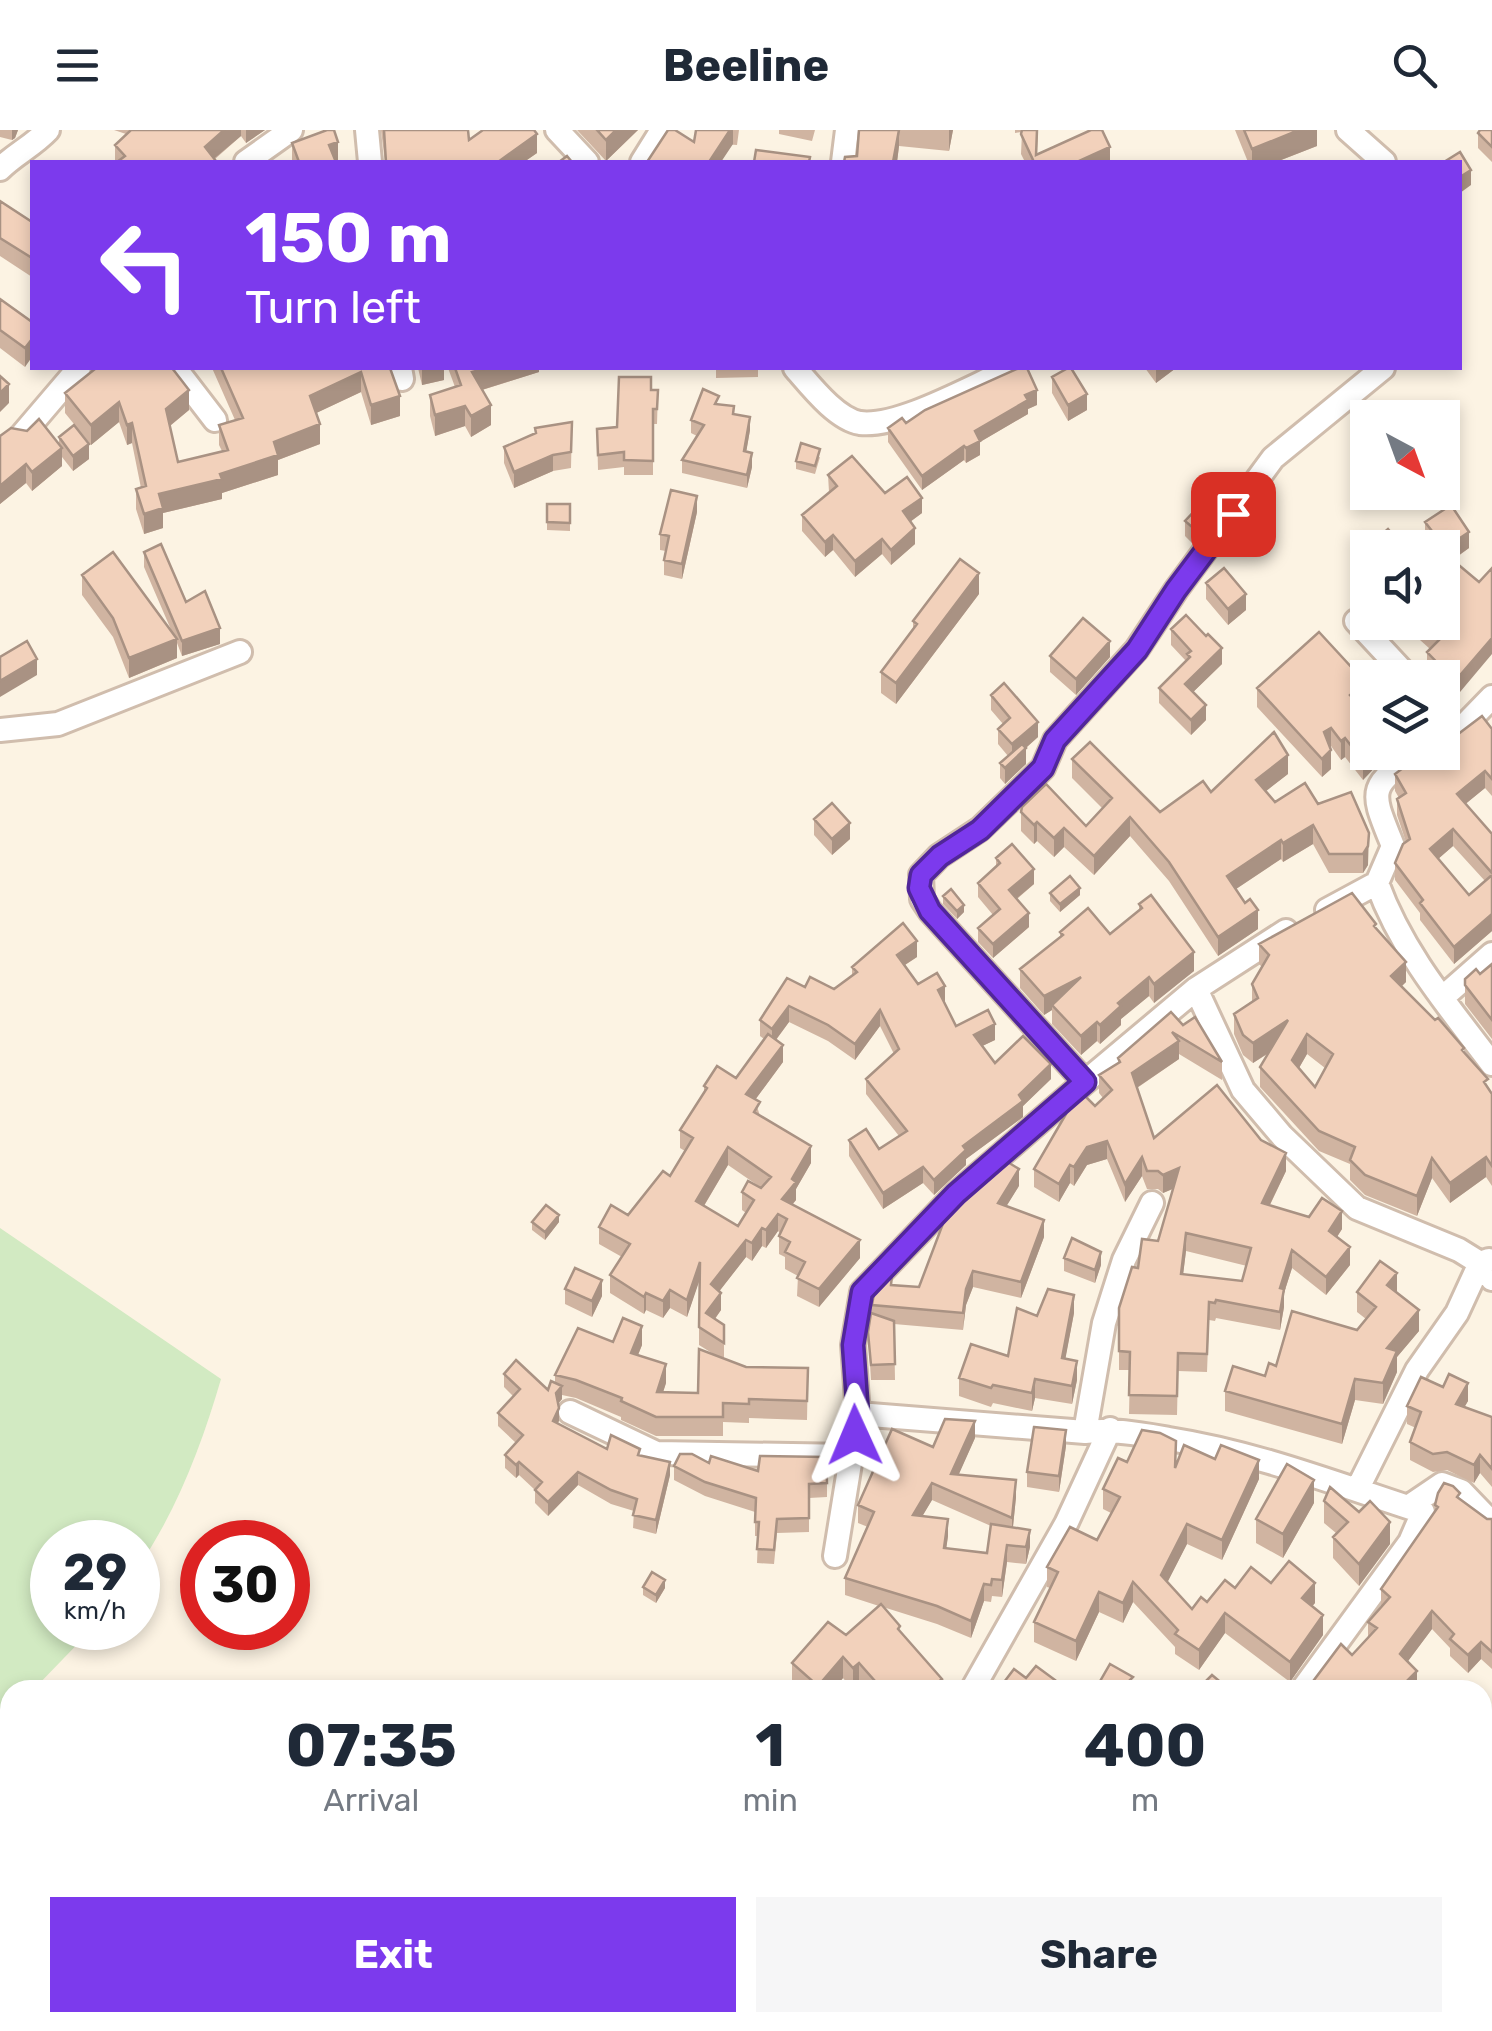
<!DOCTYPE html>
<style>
body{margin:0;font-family:Rubik,sans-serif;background:#f6f6f7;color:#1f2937;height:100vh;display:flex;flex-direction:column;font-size:38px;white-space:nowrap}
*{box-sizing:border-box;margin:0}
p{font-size:32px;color:#747a83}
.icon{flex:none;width:55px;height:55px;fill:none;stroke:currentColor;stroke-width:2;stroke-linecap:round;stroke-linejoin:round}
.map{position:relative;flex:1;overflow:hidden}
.details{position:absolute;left:0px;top:1550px;width:1492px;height:352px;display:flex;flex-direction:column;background:#fff;border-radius:30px 30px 0 0;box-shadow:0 5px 15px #0003}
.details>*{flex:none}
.banner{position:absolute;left:30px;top:30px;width:1432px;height:210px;border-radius:0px;box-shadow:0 5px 15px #0003;background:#7c3aed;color:#fff;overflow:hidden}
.needle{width:65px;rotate:139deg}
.tools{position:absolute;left:1350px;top:270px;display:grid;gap:20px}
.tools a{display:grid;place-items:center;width:110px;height:110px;border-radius:0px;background:#fff;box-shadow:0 5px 15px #0003;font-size:50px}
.speed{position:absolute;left:30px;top:1390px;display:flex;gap:20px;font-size:50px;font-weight:700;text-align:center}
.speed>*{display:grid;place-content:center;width:130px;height:130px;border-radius:50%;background:#fff;box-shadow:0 5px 15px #0003;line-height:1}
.speed small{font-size:25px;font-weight:400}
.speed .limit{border:15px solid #d22;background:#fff;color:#111}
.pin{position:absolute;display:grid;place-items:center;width:85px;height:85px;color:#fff;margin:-42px;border-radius:20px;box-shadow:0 5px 15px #0006}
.me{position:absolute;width:110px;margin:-55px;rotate:359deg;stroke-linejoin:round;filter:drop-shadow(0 0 8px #0008)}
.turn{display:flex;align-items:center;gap:35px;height:210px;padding:0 50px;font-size:45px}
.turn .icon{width:130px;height:130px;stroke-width:2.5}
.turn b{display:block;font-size:70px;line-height:85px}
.eta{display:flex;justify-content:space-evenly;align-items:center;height:170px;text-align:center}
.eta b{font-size:60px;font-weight:700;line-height:70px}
.button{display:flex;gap:20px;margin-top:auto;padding:20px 50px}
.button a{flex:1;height:115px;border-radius:0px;background:#7c3aed;color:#fff;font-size:40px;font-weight:700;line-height:115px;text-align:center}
.button a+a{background:#f6f6f7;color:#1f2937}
header{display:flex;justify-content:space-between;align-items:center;height:130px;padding:0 50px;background:#fff;font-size:45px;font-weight:700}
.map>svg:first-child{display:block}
.green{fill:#d2eac2}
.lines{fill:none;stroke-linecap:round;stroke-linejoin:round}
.minor-casing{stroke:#d0bdad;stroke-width:28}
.minor{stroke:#fff;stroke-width:22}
.wall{fill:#d0b4a1;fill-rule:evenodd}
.shaded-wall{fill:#a99283}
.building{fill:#f2d1bb;stroke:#a99283;stroke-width:2.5;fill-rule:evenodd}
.route-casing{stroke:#51269a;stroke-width:25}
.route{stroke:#7c3aed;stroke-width:18}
</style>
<header><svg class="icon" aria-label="menu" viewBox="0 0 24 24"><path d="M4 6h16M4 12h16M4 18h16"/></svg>Beeline<svg class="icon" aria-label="search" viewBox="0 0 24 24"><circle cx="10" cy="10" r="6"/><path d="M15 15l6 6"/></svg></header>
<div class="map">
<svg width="1492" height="1901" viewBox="0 0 1492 1901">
<rect width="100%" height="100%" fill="#fcf3e3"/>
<path class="green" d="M0,1098L221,1249C202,1314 177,1381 138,1437V1412H52V1498H93L33,1560H10V1585L0,1595Z"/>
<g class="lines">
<g class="minor-casing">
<path id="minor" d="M367,0L370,32
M557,0L587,32
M1348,0L1384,32
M246,32L291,0
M642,32L662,0
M843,32L847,0
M0,39C15,24 33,16 48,0
M175,238L215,290
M400,238L402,249
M795,238C810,255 836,289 860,293C900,298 975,254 1014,238
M21,306L79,238
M1356,491L1409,548
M0,600L58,594L240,522
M1442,610L1459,601L1492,567
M1377,753C1402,822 1448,876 1492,934
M1327,780L1377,753L1393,716C1371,661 1365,656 1422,622
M1196,859L1243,960L1282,1006L1357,1078L1459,1120L1480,1133L1492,1149
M1442,868L1492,824
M1085,952L930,781L922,769L921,745L939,726L980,699L1043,638L1055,610L1137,519L1176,460L1273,328L1383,238
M570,1282L656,1323L852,1326
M858,1284L1085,1302C1114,1299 1140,1304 1169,1309C1258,1323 1339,1355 1423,1382L1410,1412L1302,1560
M1085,1302L1104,1193L1124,1130L1152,1073
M1358,1358L1417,1240L1457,1183L1480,1133L1489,1130
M1408,1377L1442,1354L1461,1361L1492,1393
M835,1426L858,1284L853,1215L862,1162L956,1064L1085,952L1196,859L1286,801
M972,1560L1066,1394L1110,1299
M1482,1618L1492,1629
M1482,1734L1492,1724
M1317,1901L1325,1892"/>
</g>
<use href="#minor" class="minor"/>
</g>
<path class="wall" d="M0,0H18L15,8L12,10L0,7Z
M114,0H265L246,13L241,6L215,29L216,32H115V15L126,4Z
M381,0H468L469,10L537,23L524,32H385Z
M577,0H638L606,31Z
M696,0H739L737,15L694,12Z
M779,0H815L812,11L779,4Z
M859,0H953L949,21L899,16L897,32H844L857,26Z
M1015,0H1038L1037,25L1110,32H1025L1021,24L1022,2L1015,3Z
M1235,0H1317V16L1276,32H1248Z
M1492,0V32L1478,18V3Z
M292,13L338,32H292Z
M0,71L32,92V147L0,126Z
M0,169L32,192L25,237L0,218Z
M91,238H172L189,280L170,296L178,332L222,321L219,315V295L235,290L212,238H390L400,286L371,295L361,262L316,283L320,314L278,330V345L222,363V369L163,383V398L144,404L136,379V359L141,358L132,313L127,315L119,292L91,315L65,283V263L91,242Z
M418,238H444V250L422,255Z
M448,238H539V242L482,260L491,295L471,307L465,296L435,306L430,286V265L455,257Z
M716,238H758V247L716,248Z
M1145,238H1176L1156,253Z
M1052,247L1087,280L1068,291L1052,263Z
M651,260H658L657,294H653V345H624V337L598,340L597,299L617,297Z
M719,274L734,284L750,300L746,322L752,337L747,358L682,343V330L697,306L691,303V290Z
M1037,275L1028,279V284L980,312V325L966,333L964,330L922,360L888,312V298L906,293Z
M572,292L571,338L553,341L514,358L504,333V317Z
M0,306L59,313V307L89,329L73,341L62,327V336L32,361L26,353L0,374Z
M820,327L815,344L796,339V331Z
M828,345L885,363L922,383L910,392L915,414L891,435L882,424L855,447L833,420L825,427L802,401V385L829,362Z
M547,374H570V401L547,400Z
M697,382L682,449L664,445V430L666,421L660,420V404Z
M1185,391H1208L1192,413L1185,406Z
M1425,392L1469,418L1453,430L1479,452L1455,568L1442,555V548H1435L1427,539V522L1430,519L1400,492H1442L1425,406Z
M1368,418V453L1358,441V425Z
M144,422L220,514L182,526L177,513V528L129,548L113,507L82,465V445L172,502L144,437Z
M1206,453L1246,480L1228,495L1206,469Z
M979,464L896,574L881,563V542L913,500V491Z
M1171,499L1222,534L1193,562L1206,590L1191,605L1159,573V558L1186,531L1171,515Z
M1050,526L1110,527L1076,565L1050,542Z
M1257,558L1365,571L1359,576L1368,622H1395L1381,631L1363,650L1345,627L1341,630L1331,616V639L1322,647L1257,577Z
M991,565L1038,607L1026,618V634L1005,654L1000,648V633L1008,626L998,614V599L1003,594L991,580Z
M1492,599V666L1485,658L1465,674L1492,704V801L1454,834L1420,790V783L1395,750V733L1406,712L1397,685V669L1399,668L1395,661V644L1445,614ZM1453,716L1485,751L1469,765L1438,729Z
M1072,629L1160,682L1211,662L1288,644L1265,661L1275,672L1318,674L1351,662L1368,735L1363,743H1329L1313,714L1283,732L1281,729L1236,759L1258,799L1218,826L1169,751L1130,706L1094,745L1064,717L1054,727L1037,711L1034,714L1021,701V682L1086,696L1102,678L1072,648Z
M814,689L850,709L832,725L814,705Z
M996,728L1034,754L1017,769L1029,797L993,828L978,812V798L993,785L978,767V753L996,737Z
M1050,763L1080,765L1060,782L1050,771Z
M943,766L964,782L957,789L943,774Z
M1139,774L1194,841L1154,873L1149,866L1121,889V895L1100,914L1097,911L1081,925L1052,894V880L1044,885L1020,858V839L1060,807V802L1110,804L1139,781Z
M1376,799L1406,852L1401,857L1464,922L1492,964V1056L1486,1047L1450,1073L1432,1048L1417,1086L1365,1065L1350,1050V1034L1319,1021L1260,957V937L1269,923L1253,933L1243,925L1234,904V884L1252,871V854L1262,837L1259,834V814ZM1307,924L1325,938L1315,957L1299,938Z
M917,827L905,835L918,854L945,871L944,872L956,896L995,910L982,916L995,933L1051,949L1023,976V987L966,1029V1035L934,1065L923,1053L883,1079L849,1026V1010L879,1019L899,1006L866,964V949L894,924L880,896L855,930L828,911L789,892L776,910L783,932L755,970L760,986L811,1033L796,1059V1070L793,1074L860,1128L819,1177L797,1166L798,1146L785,1139V1127L779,1124V1106L780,1103L778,1101L766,1118L762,1116L752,1131L746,1127L719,1161L721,1180L715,1189L724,1195V1228L746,1237L808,1238L807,1290L749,1288V1293L723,1292V1306H656L621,1290V1287L576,1268L562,1265V1269L558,1274V1294L607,1319L640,1325L670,1345L656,1404L633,1398L634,1381L611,1374L578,1355L548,1386L535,1373V1360L519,1345L516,1348L505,1338V1325L516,1313L498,1296V1283L513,1266L504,1257V1244L548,1260L555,1253V1245L613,1212L642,1215L638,1225L666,1253L663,1262L698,1263L715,1225L699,1215V1150L687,1187L670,1178L663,1188L646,1180L644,1184L610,1163V1145L622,1127L599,1114V1097L628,1085L670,1046L685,1021L680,1018V1000L704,963V956L736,948L764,909L760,906V890L805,857L834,859L852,845V837ZM728,1035L760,1057L742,1062V1080L746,1083L738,1096L704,1076Z
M1492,834V909L1465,874V849L1480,844Z
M1171,882L1222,932V950L1179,924V929L1137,958L1154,1008L1286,1041L1270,1075L1342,1099L1337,1107L1350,1135L1326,1165L1292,1138L1284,1163V1177L1280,1200L1216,1188L1215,1191L1209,1190L1207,1242L1178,1241L1177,1285L1129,1284L1130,1240H1119V1178L1138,1138L1158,1111L1173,1059L1163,1063L1158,1059H1147L1142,1046L1125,1072L1107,1029L1087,1035L1074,1056L1070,1053L1059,1072L1034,1057V1039L1062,990V979L1095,976L1103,968L1099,963V945L1118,933V928ZM1186,1121L1247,1136L1242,1151L1183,1144Z
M1019,1056L1006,1076L1044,1107L1021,1168L973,1157L966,1175L963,1200L894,1194L895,1250H871L868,1202L872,1175L892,1155L919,1157Z
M532,1092H559L545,1110L532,1100Z
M1064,1128L1101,1135L1095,1153L1064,1141Z
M565,1159L602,1166L592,1187L565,1174Z
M1357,1162L1397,1163L1419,1201L1397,1227V1242L1383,1274L1355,1270L1342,1314L1225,1281V1261L1265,1246L1276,1236L1357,1200L1366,1189L1357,1182Z
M1074,1183L1065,1229L1077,1250L1072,1274L1035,1268L1032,1281L993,1273L991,1277L959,1266V1248L1008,1226L1037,1186Z
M1468,1271L1464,1277L1492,1287V1357L1480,1343L1474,1353L1447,1340L1433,1342L1410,1330V1312L1416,1298L1407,1294V1276Z
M975,1308L958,1345L1016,1367L1013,1397L1030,1417L1026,1434L1007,1432L1002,1467L992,1466L991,1472L984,1471L971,1508L937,1494L883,1477L942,1560H864L859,1555L853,1560L843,1548L833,1560H798L792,1555V1533L846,1505L879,1476L845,1465V1448L868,1397L858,1393V1375L933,1317ZM932,1370L991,1396L987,1423L946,1418L948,1406L922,1386Z
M1066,1316L1059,1362L1027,1357V1342Z
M1127,1332L1176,1337L1259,1349L1222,1430L1187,1414L1167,1452L1192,1479L1235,1458L1271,1453L1315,1473L1312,1476L1323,1505L1290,1552L1225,1503L1199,1540L1175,1524V1517L1133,1472L1123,1493L1099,1482L1076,1531L1034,1512V1492L1050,1458L1047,1457V1437L1097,1410L1111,1383L1103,1379V1359Z
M709,1333L827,1353V1367L809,1368V1402L777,1403L774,1434L757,1433L758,1406H755V1382L705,1366L674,1350V1336Z
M1460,1369L1487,1389H1492V1539L1481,1529L1468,1543L1450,1526V1518L1432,1499L1407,1532L1417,1558L1415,1560H1311V1554L1352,1525L1368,1507V1492L1381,1478V1459L1435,1382V1375Z
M1324,1371L1390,1414L1359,1456L1333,1428V1407L1336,1403L1324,1393Z
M1314,1373L1283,1428L1256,1413V1389Z
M643,1457L665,1458L656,1473L643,1465Z
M1492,1757V1813L1482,1801V1765Z
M1054,1892H1145L1135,1901H1054Z
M1159,1892H1202L1209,1901H1166Z
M1380,1892H1482L1492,1901H1387Z"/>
<path class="shaded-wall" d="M12,0H18L15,8L12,10Z
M224,0H241V6L210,32L205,17Z
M246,0H265L246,13Z
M616,0H638L606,31V10Z
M730,0H733V14L721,32H709Z
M899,0V16L897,32H893Z
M949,0H953L949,21Z
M1299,0H1317V16L1276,32H1252V19Z
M537,4V23L524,32H498Z
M338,12V32H329V15Z
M1110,17V32H1077Z
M1471,40V55L1460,63V47Z
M32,209V227L25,237V218Z
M431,238H444V250L422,255V240Z
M487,238H539V242L472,263V242Z
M1156,238H1176L1156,253Z
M361,242V262L310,286V266Z
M9,254V273L0,282V263Z
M189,260V280L166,299V279Z
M1037,260V275L1028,279V284L980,312V325L966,333V318L975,301L1025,265Z
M1087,264V280L1068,291V275Z
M400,266V286L371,295V275Z
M119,272V292L91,315V295Z
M491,275V295L471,307V286Z
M465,276V296L435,306V285Z
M750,287V300L744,335V321Z
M132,293V313L127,315V295Z
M320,294V314L278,330V345L222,363V369L163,383V398L144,404V384L159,364L220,344L274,312Z
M89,314V329L73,341V326Z
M964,316V330L922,360V346Z
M62,318V336L32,361V342Z
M752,323V337L747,358V345Z
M553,325V341L514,358V342Z
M26,334V353L0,374V356Z
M697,366V382L682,449V434Z
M922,368V383L903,397V381Z
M1208,375V391L1192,413V397Z
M915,398V414L891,435V420Z
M1469,402V418L1442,437V420Z
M833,405V420L825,427V412Z
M882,409V424L855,447V431Z
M979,443V464L896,574V553Z
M1246,464V480L1228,495V479Z
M220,498V514L182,526V511Z
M1492,508V524L1455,568V551Z
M177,509V528L129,548V528Z
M1110,511V527L1076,565V549Z
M1222,518V534L1185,570V554Z
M37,529V545L0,567V551Z
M1365,552V571L1350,584V565Z
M1206,575V590L1191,605V590Z
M1038,592V607L1012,630V614Z
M1331,598V616L1324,621V602Z
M1345,608V627L1341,630V611Z
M1026,618V634L1005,654V638Z
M1331,620V639L1322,647V629Z
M1372,622H1395L1381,631L1363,650V631Z
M1288,625V644L1256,669V650Z
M1485,641V658L1457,681V664Z
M1130,687V706L1094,745V726Z
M1037,692V711L1034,714V695Z
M850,693V709L832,725V709Z
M1313,695V714L1283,732V713Z
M1064,698V717L1054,727V708Z
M1453,699V716L1430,736V719Z
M1369,703L1368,735L1363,743V724Z
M1281,710V729L1227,765V746Z
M1034,739V754L1009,775V760Z
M1080,758V765L1060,782V774Z
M964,775V782L957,789V781Z
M1258,780V799L1218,826V807Z
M1029,783V797L993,828V814Z
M1492,784V801L1454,834V817Z
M917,811V827L897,840V825Z
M1194,822V841L1154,873V854Z
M1406,832V852L1391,866V846Z
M1081,847L1052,875V880L1044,885V866Z
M1149,847V866L1121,889V895L1100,914V895L1118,873Z
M945,856V871L938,876V860Z
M789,876V892L772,915V899Z
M880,880V896L855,930V914Z
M1288,890V910L1253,933V913Z
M1097,892V911L1081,925V906Z
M995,894V910L974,920V905Z
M1307,904V924L1292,950V930Z
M1179,911V929L1132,961V943Z
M783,915V932L746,982V964Z
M1051,934V949L1023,976V987L966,1029V1035L934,1065V1050L963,1016Z
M1107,1011V1029L1087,1035L1074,1056V1037L1087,1017Z
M811,1016V1033L796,1059V1070L782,1086V1069L792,1049Z
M728,1017V1035L696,1089V1071Z
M1286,1023V1041L1262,1091V1073Z
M1142,1027V1046L1125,1072V1054Z
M1486,1027V1047L1450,1073V1053Z
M1432,1028V1048L1417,1086V1066Z
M1070,1035V1053L1059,1072V1054Z
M923,1037V1053L883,1079V1063Z
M1179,1038V1056L1163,1063V1045Z
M1019,1039V1056L998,1090V1073Z
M1342,1081V1099L1329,1119V1101Z
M778,1084V1101L766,1118V1100Z
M559,1085V1092L545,1110V1102Z
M1044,1090V1107L1021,1168V1152Z
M762,1098V1116L752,1131V1113Z
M1186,1103V1121L1181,1162V1144Z
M746,1110V1127L711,1172V1154Z
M860,1110V1128L819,1177V1159Z
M1350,1117V1135L1326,1165V1147Z
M1292,1120V1138L1284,1163V1177L1280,1200V1158Z
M1101,1122V1135L1095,1153V1140Z
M700,1132V1149L687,1187V1170Z
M973,1141V1157L966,1175L963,1200L966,1159Z
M1397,1143V1164L1387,1155Z
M602,1150V1166L592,1187V1171Z
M670,1160V1178L663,1188V1171Z
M646,1163V1180L644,1184V1167Z
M721,1163V1180L706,1201V1183Z
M1074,1165V1183L1062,1247V1228Z
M1419,1180V1201L1397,1227V1242L1383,1274V1253L1387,1218Z
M642,1196V1215L631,1242V1223Z
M1077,1231V1250L1072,1274V1256Z
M666,1234V1253L657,1281V1262Z
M1035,1249V1268L1032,1281V1263Z
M1355,1249V1270L1342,1314V1294Z
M1468,1253V1271L1456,1292V1274Z
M562,1256V1269L556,1276V1263Z
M559,1278V1291L553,1305V1291Z
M975,1291V1308L951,1362V1344Z
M1066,1300V1316L1059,1362V1346Z
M1480,1325V1343L1474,1353V1335Z
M1259,1330V1349L1222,1430V1410Z
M519,1332V1345L516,1348V1335Z
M670,1332V1345L656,1404V1390Z
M578,1342V1355L548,1386V1372Z
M1016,1350V1367L1012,1406V1388Z
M1314,1350V1373L1283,1428V1404Z
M932,1353V1370L913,1402V1385Z
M948,1389V1406L944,1435V1418Z
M1390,1392V1414L1359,1456V1434Z
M1187,1394V1414L1161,1465V1445Z
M1030,1400V1417L1026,1434V1417Z
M1007,1415V1432L1002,1467V1450Z
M665,1450V1458L656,1473V1465Z
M1133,1452V1472L1123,1493V1473Z
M1315,1453V1473L1302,1488V1468Z
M984,1454V1471L971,1508V1491Z
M1099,1462V1482L1076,1531V1511Z
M1432,1481V1499L1400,1542V1524Z
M1225,1483V1503L1199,1540V1520Z
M1323,1485V1505L1290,1552V1532Z
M1481,1512V1529L1468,1543V1525Z
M843,1527V1548L833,1560H818V1556Z
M859,1533V1555L853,1560V1538Z
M1417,1541V1558L1415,1560H1398Z
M942,1549V1560H929Z
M1492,1678V1695L1482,1705V1687Z
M1127,1892H1145L1135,1901H1116Z
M1288,1892H1306L1299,1901H1279Z"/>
<path class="building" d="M131,0H224L205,17L216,31L214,32H117L125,26L115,15Z
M327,0H334L338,12L329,15L336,32H299L292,13Z
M384,0H468L469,10L483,0H534L537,4L498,32H386Z
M597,0H616L606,10Z
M668,0H675L694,12L696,0H730L709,32H647Z
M859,0H899L893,32H844L845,27L857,26Z
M1022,0H1037L1036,25L1091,0H1102L1110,17L1077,32H1034L1021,4Z
M1244,0H1299L1252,19Z
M1480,0H1492V17L1478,3Z
M756,20L810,27L809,32H754Z
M1460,22L1471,40L1460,47V32H1444Z
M567,26L572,32H559Z
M0,71L32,92V128L0,108Z
M0,169L32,192V209L25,218L0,200Z
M93,238H172L189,260L166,279L178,332L228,320L219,295L243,288L221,238H390L400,266L371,275L361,242L310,266L320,294L274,312L278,325L220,344L222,349L159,364L163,378L144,384L136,359L146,356L132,293L127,295L119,272L91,295L65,263L95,239Z
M455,238H487L472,242L491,275L471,286L465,276L435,285L430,265L461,255Z
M1019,238H1027L1037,260L1025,265L1028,270L975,301L980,311L966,318L964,316L922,346L888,298L902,288L906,293L925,280Z
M1068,238H1071L1087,264L1068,275L1052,247Z
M0,246L9,254L0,263Z
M619,247H651V260H658L657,279H653V331L624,330V322L598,325L597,299L617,297Z
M703,259L719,266L715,274L734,276L733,284L750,287L744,321L752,323L747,345L682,330L704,295L691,290Z
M39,289L62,318L32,342L26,334L0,356V306L11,298L27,301Z
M572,292L571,322L553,325L514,342L504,317L536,303L535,298Z
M74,295L89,314L73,326L59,307Z
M801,313L820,319L815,336L796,331Z
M852,326L885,363L907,347L922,368L903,381L915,398L891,420L882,409L855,431L833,405L825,412L802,385L837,356L828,345Z
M671,360L697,366L682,434L664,430L669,406L660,404Z
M1204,371L1208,375L1192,397L1185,391Z
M547,374H570V393L547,392Z
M1451,375L1469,402L1442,420V418H1410L1432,401L1425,392Z
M1388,399L1404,418H1368V437L1358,425Z
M161,414L186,472L205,461L220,498L182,511L144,422Z
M1442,421L1479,452L1492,438V508L1455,551L1427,522L1439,510L1419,492H1442Z
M113,422L177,509L129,528L113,488L82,445Z
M960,429L979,443L896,553L881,542L917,494L913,491Z
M1224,438L1246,464L1228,479L1206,453Z
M1186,485L1206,506L1208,504L1222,518L1185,554L1206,575L1191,590L1159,558L1190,527L1187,524L1191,521L1171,499Z
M1083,488L1110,511L1076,549L1050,526Z
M1319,502L1365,552L1350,565L1368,585V622H1372L1363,631L1345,608L1341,611L1331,598L1324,602L1331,620L1322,629L1257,558Z
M27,511L37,529L0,551V527Z
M1004,553L1038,592L1012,614L998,599L1010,588L991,565Z
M1482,586L1492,599V649L1485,641L1457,664L1492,704V743L1453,699L1430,719L1469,765L1492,745V784L1454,817L1420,773L1423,770L1395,733L1403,714L1410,709L1397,669L1406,663L1395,644L1424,622H1442V611L1445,614Z
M1274,602L1288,625L1256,650L1275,672L1305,653L1318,674L1351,662L1369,703L1368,716L1363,724H1329L1313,695L1283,713L1281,710L1227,746L1245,773L1250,769L1258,780L1218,807L1169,732L1130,687L1094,726L1064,698L1054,708L1037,692L1034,695L1021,682L1022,677L1046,654L1086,696L1112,668L1072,629L1090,612L1160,682L1203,651L1211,662Z
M1022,614L1026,618L1005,638L1000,633Z
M832,673L850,693L832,709L814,689Z
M1012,714L1034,739L1009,760L1029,783L993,814L978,798L1000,779L978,753L1000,733L996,728Z
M1070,746L1080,758L1060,774L1050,763Z
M951,759L964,775L957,781L943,766Z
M1352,763L1376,794L1374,796L1406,832L1391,846L1435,890L1438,888L1464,918L1462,920L1488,949L1484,952L1492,964V1036L1486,1027L1450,1053L1432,1028L1417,1066L1365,1045L1350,1030L1355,1017L1319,1001L1260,937L1288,890L1253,913L1243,905L1234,884L1258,868L1252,854L1269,825L1259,814ZM1307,904L1333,924L1315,957L1292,930Z
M1151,765L1194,822L1154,854L1149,847L1118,873L1121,876L1100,895L1097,892L1081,906L1052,875L1081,847L1044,866L1020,839L1063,805L1060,802L1088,778L1110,804L1142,778L1139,774Z
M903,793L917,811L897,825L918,854L937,843L945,856L938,860L956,896L988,880L995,894L974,905L995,933L1023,906L1051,934L1019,965L1023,971L963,1016L966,1020L934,1050L923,1037L883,1063L849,1010L866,999L879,1019L907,1001L866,949L899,919L880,880L855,914L828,895L789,876L772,899L760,890L787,848L805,857L810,847L834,859L857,842L852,837Z
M1492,834V890L1465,855V849L1476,839L1480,844Z
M1171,882L1183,895L1195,887L1222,932L1172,902L1179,911L1132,943L1154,1008L1217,955L1261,1010L1286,1023L1262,1073L1309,1087L1322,1068L1342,1081L1329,1101L1350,1117L1326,1147L1292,1120L1280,1158L1284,1159L1280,1182L1216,1170L1215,1173L1209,1172L1207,1224L1178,1223L1177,1266L1129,1265L1130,1222L1119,1221V1178L1132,1137L1138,1138L1142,1109L1158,1111L1179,1038L1163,1045L1158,1041H1147L1142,1027L1125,1054L1107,1011L1087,1017L1074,1037L1070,1035L1059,1054L1034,1039L1066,984L1062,979L1082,963L1095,976L1112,960L1099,945L1120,932L1118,928ZM1186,1103L1251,1118L1242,1151L1181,1144Z
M768,904L783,915L746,964L760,972L754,982L811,1016L792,1049L796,1052L782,1069L860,1110L819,1159L797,1148L805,1132L785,1122L790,1112L779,1106L787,1089L778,1084L766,1100L762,1098L752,1113L746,1110L711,1154L721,1163L706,1183L724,1195V1213L699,1197L700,1132L687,1170L670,1160L663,1171L646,1163L644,1167L610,1145L630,1114L599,1097L611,1075L628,1085L663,1041L670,1046L693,1008L680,1000L707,958L704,956L717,936L736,948ZM728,1017L771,1047L761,1058L748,1051L742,1062L754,1070L738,1096L696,1071Z
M1001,1028L1019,1039L998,1073L1044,1090L1021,1152L973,1141L966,1159L963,1183L872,1175L876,1152L884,1144L892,1145L891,1155L919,1157L950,1075Z
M546,1075L559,1085L545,1102L532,1092Z
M1072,1108L1101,1122L1095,1140L1064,1128Z
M1380,1131L1397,1143L1387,1155L1419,1180L1387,1218L1397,1221L1383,1253L1355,1249L1342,1294L1225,1261L1233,1236L1265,1246L1269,1233L1276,1236L1292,1181L1357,1200L1376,1177L1357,1162Z
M575,1138L602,1150L592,1171L565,1159Z
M1048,1159L1074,1165L1062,1228L1077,1231L1072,1256L1035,1249L1032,1263L993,1255L991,1258L959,1248L971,1214L1008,1226L1017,1178L1037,1186Z
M871,1183L894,1191L895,1234L871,1235L868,1202Z
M623,1188L642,1196L631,1223L666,1234L657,1262L698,1263L699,1219L746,1237L808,1238L807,1271L749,1269V1274L723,1273V1287H656L621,1271L622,1268L576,1250L555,1245L578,1198L613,1212Z
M516,1230L548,1260L551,1251L562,1256L556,1263L559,1278L553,1291L607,1319L611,1305L640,1319L638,1325L670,1332L656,1390L633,1385L637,1369L611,1360L578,1342L548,1372L535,1360L542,1352L519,1332L516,1335L505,1325L523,1305L498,1283L520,1259L504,1244Z
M1449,1244L1468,1253L1456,1274L1492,1287V1339L1480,1325L1474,1335L1447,1322L1433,1324L1410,1312L1421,1282L1407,1276L1421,1247L1443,1257Z
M945,1289L975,1291L951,1344L1016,1350L1012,1388L932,1353L913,1385L948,1389L944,1418L987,1423L991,1394L1030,1400L1026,1417L1007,1415L1002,1450L992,1449L991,1455L984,1454L971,1491L937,1476L845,1448L874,1382L858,1375L892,1299L933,1317Z
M1034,1297L1066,1300L1059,1346L1027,1342Z
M1142,1300L1160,1303L1176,1311L1175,1338L1184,1315L1215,1329L1221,1315L1259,1330L1222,1410L1187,1394L1161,1445L1192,1479L1201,1467L1207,1472L1225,1450L1235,1458L1251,1437L1271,1453L1289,1431L1315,1453L1302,1468L1323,1485L1290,1532L1225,1483L1199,1520L1175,1504L1178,1500L1133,1452L1123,1473L1099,1462L1076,1511L1034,1492L1058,1442L1047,1437L1070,1397L1097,1410L1120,1367L1103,1359L1118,1328L1127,1332Z
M680,1324H692L709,1333L711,1326L758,1341L760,1326L826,1327L827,1353L809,1354V1388L777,1389L774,1420L757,1419L759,1392H755L756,1368L705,1352L674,1336Z
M1287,1334L1314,1350L1283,1404L1256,1389Z
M1444,1353L1453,1356L1460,1363L1457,1367L1487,1389H1492V1522L1481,1512L1468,1525L1450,1509L1454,1504L1432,1481L1400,1524L1417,1541L1398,1560H1314L1315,1559L1311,1554L1341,1514L1352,1525L1377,1498L1368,1492L1390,1467L1381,1459L1438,1377L1435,1375L1438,1363Z
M1330,1357L1359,1382L1370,1371L1390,1392L1359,1434L1333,1407L1348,1392L1324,1371Z
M652,1442L665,1450L656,1465L643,1457Z
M881,1474L900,1496L898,1499L942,1549L929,1560H883L859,1533L853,1538L843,1527L818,1556L792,1533L828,1492L846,1505Z
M1110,1534L1133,1547L1130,1550L1139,1560H1095Z
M1036,1536L1055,1550L1053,1553L1069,1560H998L1014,1539L1026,1548Z
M1212,1545L1230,1560H1197Z
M1482,1626L1492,1635V1678L1482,1687Z
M1492,1757V1795L1482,1783V1765Z
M1482,1840L1492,1851V1901H1404L1396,1892H1482Z
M1055,1892H1128L1129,1894L1116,1901H1102L1098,1896L1091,1901H1061Z
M1174,1892H1202L1209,1901H1182Z
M1224,1892H1288L1280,1901H1215Z"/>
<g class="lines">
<g class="route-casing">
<path id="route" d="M855,1305L858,1284L853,1215L862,1162L956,1064L1085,952L930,781L919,758L921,745L940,726L980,700L1043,638L1055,610L1137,520L1176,460L1233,384"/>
</g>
<use href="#route" class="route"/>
</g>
</svg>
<div class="tools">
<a><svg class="needle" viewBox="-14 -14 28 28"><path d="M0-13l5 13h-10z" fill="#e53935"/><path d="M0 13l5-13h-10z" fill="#747a83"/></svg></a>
<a><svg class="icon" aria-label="sound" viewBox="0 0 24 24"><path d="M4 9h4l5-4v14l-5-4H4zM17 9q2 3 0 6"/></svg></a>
<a><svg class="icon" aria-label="layers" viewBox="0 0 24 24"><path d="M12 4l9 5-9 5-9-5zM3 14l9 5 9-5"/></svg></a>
</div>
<div class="speed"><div>29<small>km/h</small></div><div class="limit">30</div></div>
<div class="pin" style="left:1233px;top:384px;background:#d93025"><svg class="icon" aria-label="arrive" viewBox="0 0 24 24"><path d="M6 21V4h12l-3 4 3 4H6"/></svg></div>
<svg class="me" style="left:855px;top:1305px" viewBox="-20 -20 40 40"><path d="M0-17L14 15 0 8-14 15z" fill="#7c3aed" stroke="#fff" stroke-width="4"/></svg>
<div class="banner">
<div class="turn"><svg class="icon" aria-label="left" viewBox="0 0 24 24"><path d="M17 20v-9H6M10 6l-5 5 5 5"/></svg><div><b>150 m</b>Turn left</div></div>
</div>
<section class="details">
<div class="eta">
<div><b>07:35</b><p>Arrival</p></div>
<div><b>1</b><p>min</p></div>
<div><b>400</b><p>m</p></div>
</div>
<div class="button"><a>Exit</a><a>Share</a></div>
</section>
</div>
